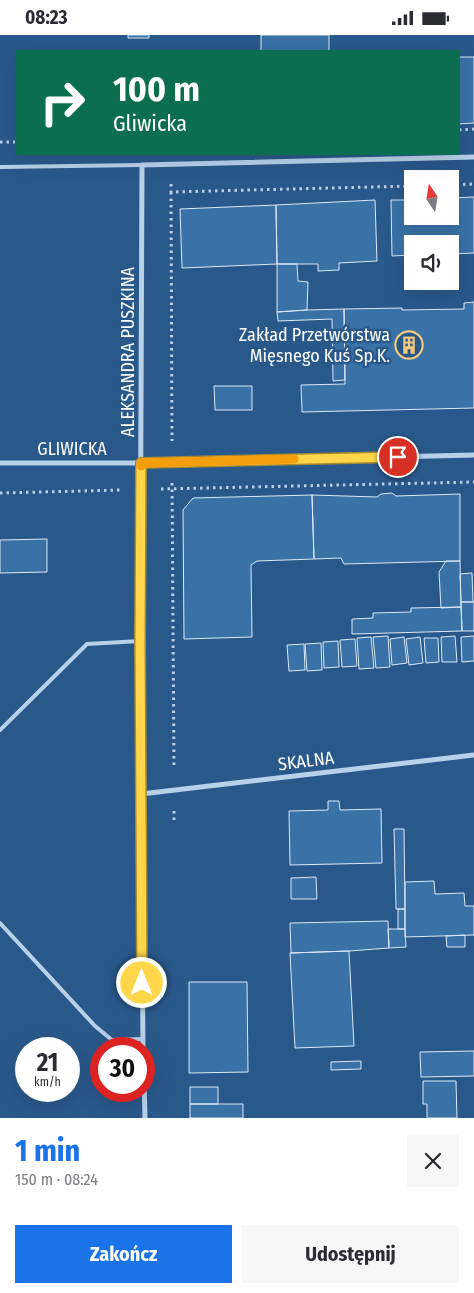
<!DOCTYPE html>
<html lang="pl">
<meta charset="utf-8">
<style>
body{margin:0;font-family:"Fira Sans Condensed",sans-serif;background:#f7f7f7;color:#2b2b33;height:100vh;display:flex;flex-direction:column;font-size:19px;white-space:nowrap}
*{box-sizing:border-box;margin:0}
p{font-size:16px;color:#7c7c81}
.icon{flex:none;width:28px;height:28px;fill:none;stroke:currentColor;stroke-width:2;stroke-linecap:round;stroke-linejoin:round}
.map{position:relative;height:1083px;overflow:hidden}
.sheet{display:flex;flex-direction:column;background:#fff;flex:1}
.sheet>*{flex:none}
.hud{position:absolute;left:15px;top:15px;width:445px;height:105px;border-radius:0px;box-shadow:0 5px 20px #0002;background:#0b6e4f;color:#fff;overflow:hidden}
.needle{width:32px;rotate:348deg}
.tools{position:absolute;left:404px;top:135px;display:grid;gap:10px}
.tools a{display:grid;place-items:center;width:55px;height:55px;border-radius:0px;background:#fff;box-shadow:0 5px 20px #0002;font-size:25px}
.speed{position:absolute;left:15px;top:1002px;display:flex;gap:10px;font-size:25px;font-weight:700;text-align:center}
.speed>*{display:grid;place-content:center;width:65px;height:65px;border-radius:50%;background:#fff;box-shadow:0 5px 20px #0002;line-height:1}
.speed small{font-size:12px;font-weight:400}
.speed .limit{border:8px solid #d22;background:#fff;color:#111}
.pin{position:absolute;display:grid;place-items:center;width:42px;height:42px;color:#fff;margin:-21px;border:2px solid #fff;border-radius:50%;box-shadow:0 1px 5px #0007}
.me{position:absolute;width:55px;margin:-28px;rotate:0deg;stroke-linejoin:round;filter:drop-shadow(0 0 4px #0008)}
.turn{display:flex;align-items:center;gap:18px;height:105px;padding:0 15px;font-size:22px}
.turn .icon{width:65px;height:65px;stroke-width:2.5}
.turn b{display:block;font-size:35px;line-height:42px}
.round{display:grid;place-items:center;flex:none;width:52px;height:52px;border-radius:0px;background:#f7f7f7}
.overview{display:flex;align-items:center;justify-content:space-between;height:85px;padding:0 15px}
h1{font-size:30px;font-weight:700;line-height:38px;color:#1a73e8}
.action{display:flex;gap:10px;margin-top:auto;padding:10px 15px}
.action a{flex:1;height:58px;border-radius:0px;background:#1a73e8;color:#fff;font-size:20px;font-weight:700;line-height:58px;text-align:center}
.action a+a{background:#f7f7f7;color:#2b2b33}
.status{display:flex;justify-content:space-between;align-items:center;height:35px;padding:0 25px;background:#fff;direction:ltr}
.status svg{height:14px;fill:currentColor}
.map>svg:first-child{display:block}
.building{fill:#3a71a7;stroke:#dbeaf7}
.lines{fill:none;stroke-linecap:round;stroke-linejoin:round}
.path{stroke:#b8d1e9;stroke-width:3;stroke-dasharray:2.5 4;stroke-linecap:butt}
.lane{stroke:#b8d1e9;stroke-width:4}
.street{stroke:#b8d1e9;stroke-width:5}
.route-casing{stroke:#a68a30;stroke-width:12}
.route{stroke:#ffd54a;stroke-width:9}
.slow{stroke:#f59e0b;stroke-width:9}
.labels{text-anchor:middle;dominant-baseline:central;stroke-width:5;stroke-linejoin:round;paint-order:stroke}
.poi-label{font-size:18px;fill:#fff;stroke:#29598b;text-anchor:end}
.street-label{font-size:18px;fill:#fff;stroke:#29598b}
</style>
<div class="status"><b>08:23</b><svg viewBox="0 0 49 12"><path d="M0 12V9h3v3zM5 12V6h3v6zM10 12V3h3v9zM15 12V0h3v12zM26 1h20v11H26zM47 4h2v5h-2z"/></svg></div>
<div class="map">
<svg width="474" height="1083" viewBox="0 0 474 1083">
<rect width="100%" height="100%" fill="#29598b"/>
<path class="building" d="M128,0H149V3H128Z
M261,0H329V16H261Z
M459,22H474V88L459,89Z
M474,162V218L450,219V209H412V220L392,221L391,165H412V181H450V163Z
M375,165L377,226L339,228V235L318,236V229H277L276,170Z
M276,170L277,229L182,233L180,174Z
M277,229H297L298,246L308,247L307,275L277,277Z
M474,267V373L302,377L301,350L345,349L344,274L402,273V275L464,274V268Z
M344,274L345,345L333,346L332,284L278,286L277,277L307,275Z
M214,351H252V375H215Z
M392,458L396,461L460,459V526L344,529L341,523L314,524L312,460L377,462L381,459Z
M312,460L314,524L257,526L251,530L252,602L184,604L183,475L193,463Z
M47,504V537L0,538V505Z
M446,526H460L461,572L441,573L439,537Z
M472,538L473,567H461L460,539Z
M461,567H474V596H462Z
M461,572L462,596L352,599V584L373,583V578L411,577V573Z
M388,601L390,632L376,633L373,602Z
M455,601L457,627H442L441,602Z
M474,601V626L462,627L461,602Z
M371,602L374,633L359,634L357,603Z
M404,602L407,628L392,630L390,604Z
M420,602L423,628L409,630L406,604Z
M424,603H438L439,627L426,628Z
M355,604L357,631L342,632L340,605Z
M338,606L339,632L324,633L323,607Z
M321,608L322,635L307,636L305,609Z
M304,609L305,635L289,636L287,610Z
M328,766H339L340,775L381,774L382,828L290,830L289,776L328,775Z
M394,794H404L405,874H396Z
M316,842L317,864H291V843Z
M434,846L435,859L464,858L465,871H474V900L405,902V847Z
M398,874H405V894H398Z
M388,886L389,913L349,916L291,918L290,888Z
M388,894H405L406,912L389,913Z
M465,900V912H447L446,901Z
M349,916L354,1011L295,1013L290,918Z
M189,947H247L248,1037L189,1038Z
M474,1016V1041L421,1042L420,1017Z
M361,1026V1034L331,1035V1027Z
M423,1046H456L457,1083H427V1069H423Z
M190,1052H218V1069H190Z
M190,1069H243V1083H190Z"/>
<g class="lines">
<path class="path" d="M459,95L474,94
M0,107H16
M171,149V157L412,151
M450,150L474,149
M171,157L172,406
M172,448L174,734
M161,454L474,447
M0,458L122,455
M174,785V775"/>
<path class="lane" d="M0,132L142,130
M0,695L87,609L140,606
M0,888L95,991L112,1005L142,1004"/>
<path class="street" d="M0,428H141L474,420
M141,759L474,720
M143,1014L140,606L142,130L474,122
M144,1043L145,1083"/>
</g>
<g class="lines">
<g class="route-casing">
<path id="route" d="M142,948L140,606L141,428L398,422"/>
</g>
<use href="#route" class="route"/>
<path class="slow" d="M141,431V428L294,424"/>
</g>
<defs>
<g id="building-ring" transform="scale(1.4375)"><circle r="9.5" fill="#29598b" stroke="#f0c97e" stroke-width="1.5"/><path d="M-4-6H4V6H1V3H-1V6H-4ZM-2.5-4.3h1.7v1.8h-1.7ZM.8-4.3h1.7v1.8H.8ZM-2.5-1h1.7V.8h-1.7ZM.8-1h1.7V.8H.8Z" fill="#f0c97e"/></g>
</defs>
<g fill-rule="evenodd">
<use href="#building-ring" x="409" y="310"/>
</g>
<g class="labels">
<g class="poi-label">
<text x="390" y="300">Zakład Przetwórstwa<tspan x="390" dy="21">Mięsnego Kuś Sp.K.</tspan></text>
</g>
<g class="street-label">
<text transform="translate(128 317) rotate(-90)">ALEKSANDRA PUSZKINA</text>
<text x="72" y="414">GLIWICKA</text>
<text transform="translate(306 726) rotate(-7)">SKALNA</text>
</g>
</g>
</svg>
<div class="tools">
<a><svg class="needle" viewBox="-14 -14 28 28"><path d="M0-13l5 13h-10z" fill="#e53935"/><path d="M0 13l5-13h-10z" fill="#7c7c81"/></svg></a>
<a><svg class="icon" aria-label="sound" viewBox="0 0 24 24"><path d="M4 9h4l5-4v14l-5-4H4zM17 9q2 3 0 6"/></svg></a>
</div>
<div class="speed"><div>21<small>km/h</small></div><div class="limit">30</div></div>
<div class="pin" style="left:398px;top:422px;background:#d93025"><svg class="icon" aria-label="arrive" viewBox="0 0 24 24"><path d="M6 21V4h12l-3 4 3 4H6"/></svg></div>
<svg class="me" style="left:142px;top:948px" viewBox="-20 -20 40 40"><circle r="17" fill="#ffd54a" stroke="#fff" stroke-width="3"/><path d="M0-11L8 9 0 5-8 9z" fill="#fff"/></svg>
<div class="hud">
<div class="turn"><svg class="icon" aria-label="right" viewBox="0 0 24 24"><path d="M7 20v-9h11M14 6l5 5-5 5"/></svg><div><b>100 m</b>Gliwicka</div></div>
</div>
</div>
<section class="sheet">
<div class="overview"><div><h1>1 min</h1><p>150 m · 08:24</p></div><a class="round"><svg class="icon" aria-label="close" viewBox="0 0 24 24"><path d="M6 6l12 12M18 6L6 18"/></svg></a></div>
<div class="action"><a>Zakończ</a><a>Udostępnij</a></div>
</section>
